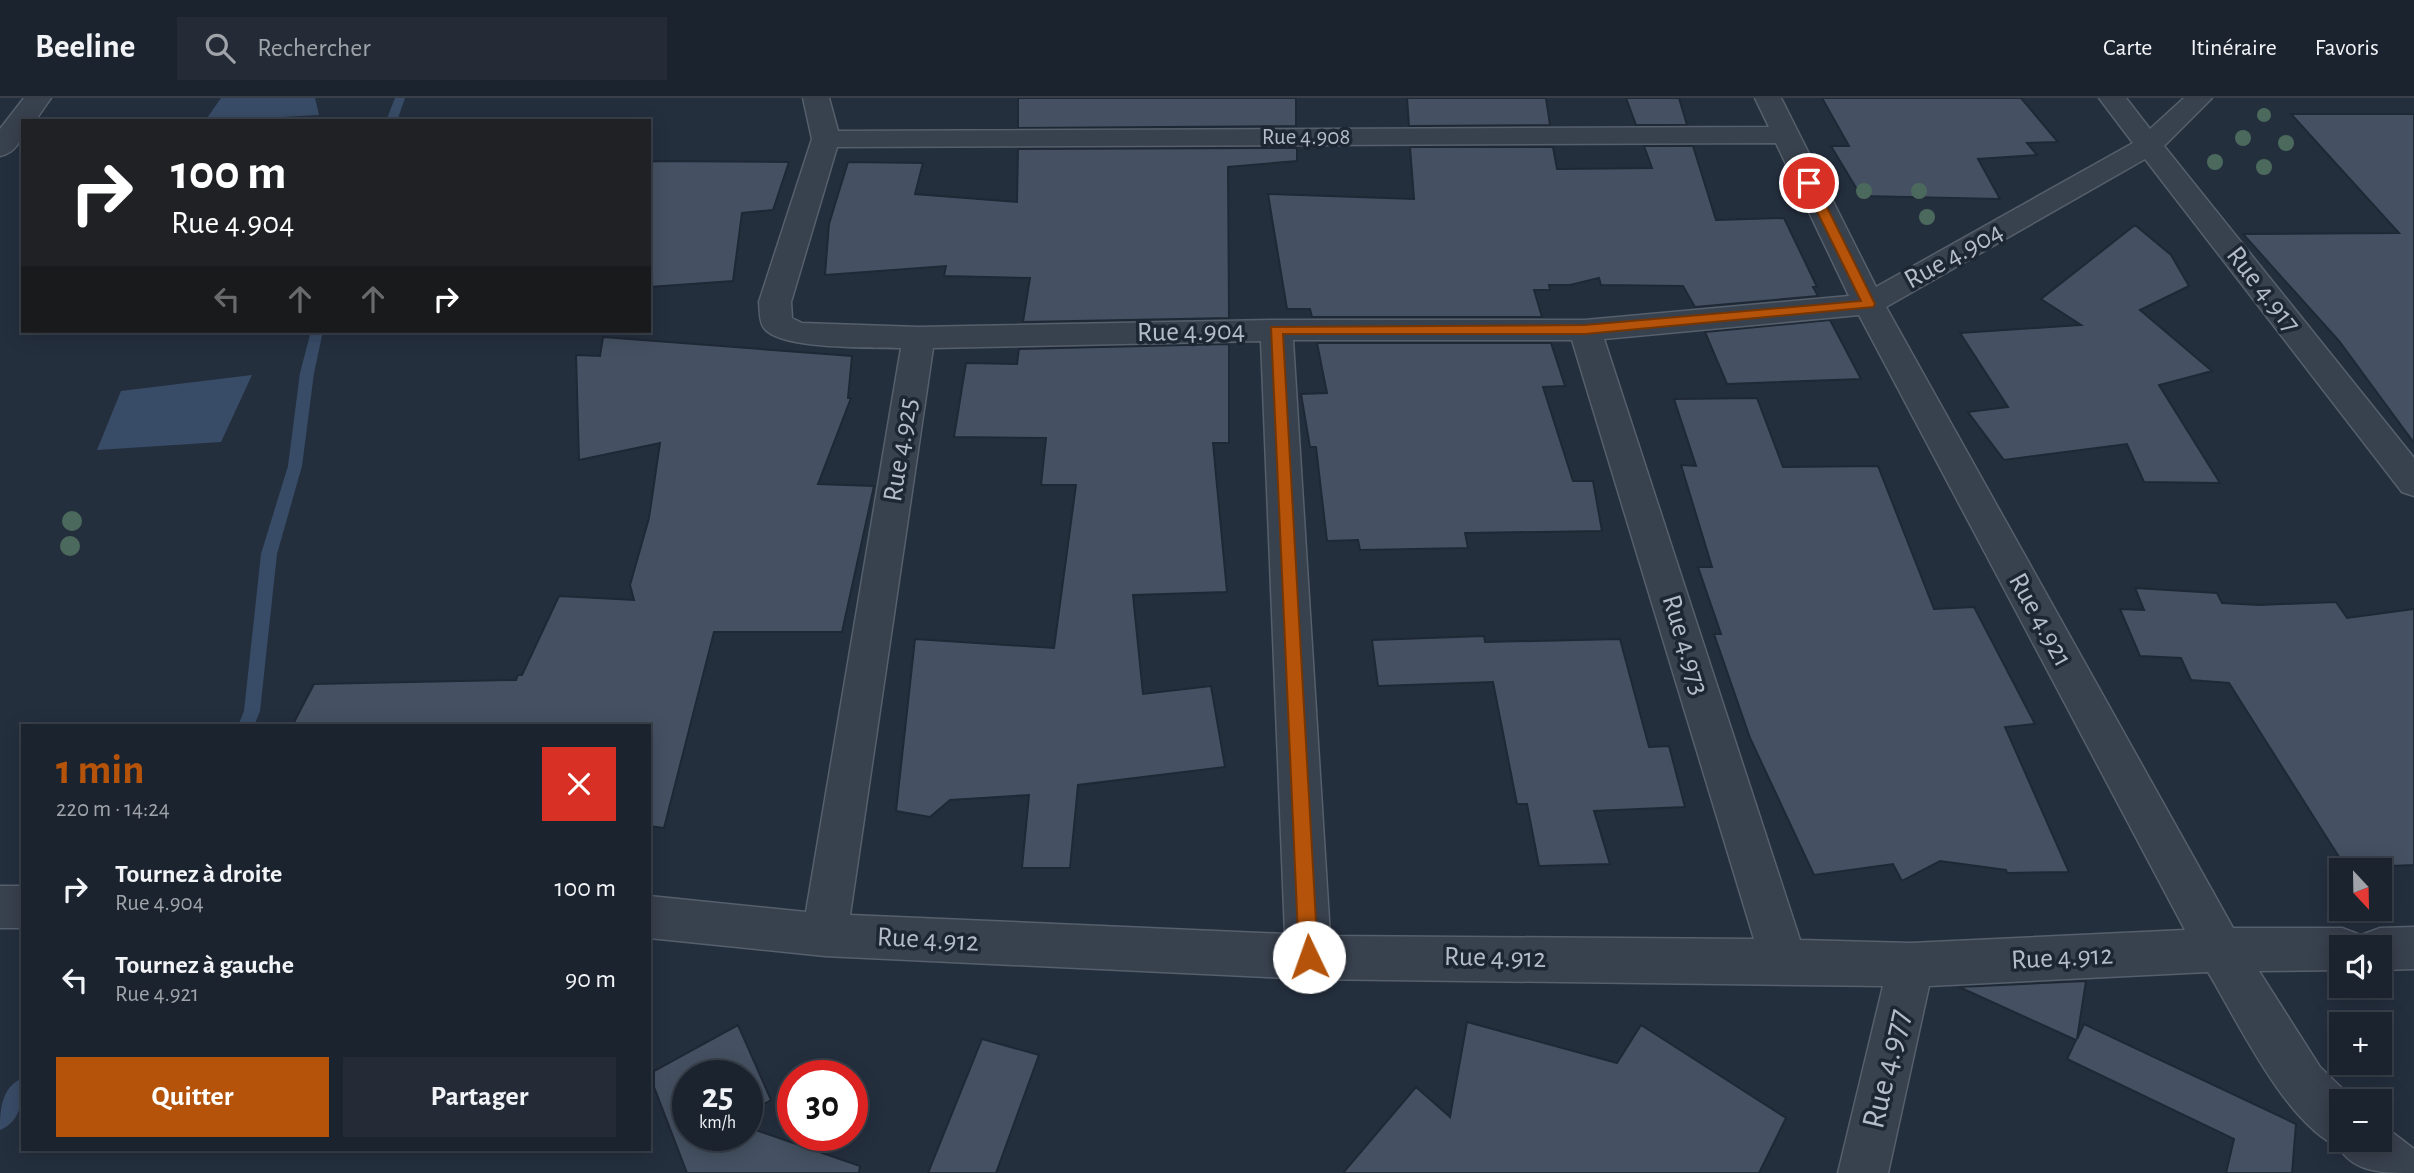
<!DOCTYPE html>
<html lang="fr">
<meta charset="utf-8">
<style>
body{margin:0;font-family:"Alegreya Sans",sans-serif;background:#242b36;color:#f1f3f6;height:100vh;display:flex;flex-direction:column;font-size:26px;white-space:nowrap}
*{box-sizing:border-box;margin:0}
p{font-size:23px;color:#a0a4aa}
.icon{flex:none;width:38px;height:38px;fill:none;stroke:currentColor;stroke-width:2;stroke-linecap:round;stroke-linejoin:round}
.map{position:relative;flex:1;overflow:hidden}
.side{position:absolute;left:21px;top:626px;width:630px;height:427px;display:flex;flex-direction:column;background:#1b232e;border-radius:0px;box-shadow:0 4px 18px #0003,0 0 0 2px #39404a}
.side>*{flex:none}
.hud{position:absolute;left:21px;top:21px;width:630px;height:214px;border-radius:0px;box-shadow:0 4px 18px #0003,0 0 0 2px #39404a;background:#202124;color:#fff;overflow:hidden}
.needle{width:46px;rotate:158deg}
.tools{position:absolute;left:2329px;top:760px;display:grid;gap:14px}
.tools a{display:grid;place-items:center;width:63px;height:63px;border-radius:0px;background:#1b232e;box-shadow:0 4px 18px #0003,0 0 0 2px #39404a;font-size:35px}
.speed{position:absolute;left:672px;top:962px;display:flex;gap:14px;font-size:35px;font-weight:700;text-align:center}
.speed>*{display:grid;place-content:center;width:91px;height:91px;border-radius:50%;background:#1b232e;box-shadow:0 4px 18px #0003,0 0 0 2px #39404a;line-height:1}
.speed small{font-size:18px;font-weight:400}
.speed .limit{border:10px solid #d22;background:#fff;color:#111}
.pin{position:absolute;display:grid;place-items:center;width:60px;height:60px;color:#fff;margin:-30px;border:4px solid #fff;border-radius:50%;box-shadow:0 2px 7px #0007}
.me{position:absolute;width:77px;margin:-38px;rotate:357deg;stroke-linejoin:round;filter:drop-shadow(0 0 5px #0008)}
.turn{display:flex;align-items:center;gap:24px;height:147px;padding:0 35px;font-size:32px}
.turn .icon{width:91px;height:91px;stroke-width:2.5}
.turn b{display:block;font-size:49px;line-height:60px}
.lanes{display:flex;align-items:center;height:66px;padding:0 35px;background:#0003;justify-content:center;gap:35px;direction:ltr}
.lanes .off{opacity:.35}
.round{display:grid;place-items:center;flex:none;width:74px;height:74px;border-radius:0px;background:#242b36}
.summary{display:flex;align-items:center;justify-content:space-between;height:119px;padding:0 35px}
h1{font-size:42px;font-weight:600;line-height:52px;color:#b45309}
.button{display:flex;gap:14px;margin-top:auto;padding:14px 35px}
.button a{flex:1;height:80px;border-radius:0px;background:#b45309;color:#fff;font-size:28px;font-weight:600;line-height:80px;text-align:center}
.button a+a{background:#242b36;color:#f1f3f6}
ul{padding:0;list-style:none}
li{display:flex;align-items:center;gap:21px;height:91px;padding:0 35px}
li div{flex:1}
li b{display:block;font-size:26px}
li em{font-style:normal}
header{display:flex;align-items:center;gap:42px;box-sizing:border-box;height:98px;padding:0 35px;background:#1b232e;border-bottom:2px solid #39404a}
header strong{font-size:33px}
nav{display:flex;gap:38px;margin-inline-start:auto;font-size:24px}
.search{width:490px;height:63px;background:#242b36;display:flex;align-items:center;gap:18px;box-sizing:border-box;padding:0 24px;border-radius:0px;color:#a0a4aa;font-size:26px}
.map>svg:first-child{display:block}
.water{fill:#394c67}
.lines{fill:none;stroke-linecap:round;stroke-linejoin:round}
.stream{fill:#394c67;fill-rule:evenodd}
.building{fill:#455162;stroke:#1f2835;stroke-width:2}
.minor-casing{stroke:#565f6c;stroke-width:3}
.minor{fill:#38414e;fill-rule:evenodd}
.tree{fill:#4b6a5d}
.route{fill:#b45309;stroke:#753606;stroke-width:2}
.labels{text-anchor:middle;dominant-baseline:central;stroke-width:7;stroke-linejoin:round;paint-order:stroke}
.far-street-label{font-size:23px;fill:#b4bcc9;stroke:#1d2633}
.street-label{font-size:28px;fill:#b4bcc9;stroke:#1d2633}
.near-street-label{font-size:33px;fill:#b4bcc9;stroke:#1d2633}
</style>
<header>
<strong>Beeline</strong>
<div class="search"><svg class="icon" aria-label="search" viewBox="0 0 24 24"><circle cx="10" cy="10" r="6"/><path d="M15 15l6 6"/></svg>Rechercher</div>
<nav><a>Carte</a><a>Itinéraire</a><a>Favoris</a></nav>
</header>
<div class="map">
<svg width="2414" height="1075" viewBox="0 0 2414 1075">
<rect width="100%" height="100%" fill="#242f3e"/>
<path class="water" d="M221,0H315L319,17L205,23Z
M252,277L221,344L97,352L121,293Z"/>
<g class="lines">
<path class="stream" d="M395,0H405L397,23H386Z
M311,233H323L314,275L302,368L277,456L260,613L254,628H238L244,613L261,456L288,368L300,275Z
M23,980C23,1000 22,1023 0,1032C0,1012 1,989 23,980Z"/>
</g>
<path class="building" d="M1018,0H1296V28L1018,30Z
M1407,0H1546L1550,27L1409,28Z
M1626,0H1679L1687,27H1636Z
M1822,0H2021L2058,44L2027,45L2037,57L1978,61L2000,101L1861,98L1831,48H1849Z
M2291,16H2414V345L2339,243L2243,136L2399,135Z
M1644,48H1693L1716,122L1784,120L1817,189H1813L1818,198L1695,209L1683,188L1601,187L1599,180L1570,187H1549L1550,192H1534L1542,219H1312L1310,211H1287L1268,96L1414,101L1410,49H1553L1557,71L1652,70Z
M1297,50V63L1228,69L1229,220L1023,224L1030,180L944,178L946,168L825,177L829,126L848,64L923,65L915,96L1017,104L1018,51Z
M649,63L789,64L773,112L742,115L733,183L649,189Z
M2135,127L2171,157L2189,188L2140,212L2212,273L2159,287L2220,385L2144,384L2127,346L2004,362L1968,314L2008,309L1960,235L2081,227L2041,201Z
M1830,222L1861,281L1727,286L1705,234Z
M603,239L852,258L848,300H851L818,386L874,388L842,534H714L664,730L649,728V628H292L314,586L516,582L518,577H522L559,498L634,502L630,487L649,420L660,345L579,362L576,257L600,258Z
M1317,245H1551L1565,288L1543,289L1573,383H1593L1602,433L1465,435L1468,450L1360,452L1358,442L1327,443L1316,349H1310L1301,296L1327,295Z
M1229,246V345H1213L1227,494L1133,497L1143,596L1211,588L1225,669L1078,687L1070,770H1022L1029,697L950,702L930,719L896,713L915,541L1054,550L1076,387H1041L1046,340L954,339L966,265L1017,266L1019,251Z
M1757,300L1783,369L1878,368L1934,511L1974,509L2035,626L2005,629L2069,774L2007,775L2006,772L1940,763L1902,783L1893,766L1814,777L1750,640L1714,536H1721L1698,469H1712L1681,367L1696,368L1674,301Z
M2135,490L2217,495L2222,505L2259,507L2336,504L2347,520L2414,511V767L2346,770L2229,585L2191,582L2181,560L2140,558L2120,511L2144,512Z
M1484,538L1485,544L1620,541L1649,649L1669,648L1685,709L1594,713L1610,766L1539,768L1527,706H1517L1493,584L1378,588L1372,542Z
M2086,883L2077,941L2084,926L2296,1026L2292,1075H2226L2234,1041L2067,961L2076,942L1959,889Z
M1467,924L1617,965L1641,927L1786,1020L1759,1075H1343L1416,989L1450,1019Z
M738,927L771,1002L747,1016V978H688V1038H747V1029L860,1068L859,1075H687L654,989V973Z
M982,941L1039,957L996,1075H928Z"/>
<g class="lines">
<g class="minor-casing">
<path id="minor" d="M24,0H51L35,23H23C23,40 18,54 0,58V31Z
M803,0H829L838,33L1769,29L1755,0H1781L1876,189L2133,45L2099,0H2126L2150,31L2184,0H2212L2164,48L2414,360V398L2402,394L2145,61L1886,209L2233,830H2342L2358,836L2361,843L2364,836L2380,830L2414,829V871L2380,872V849H2342V872L2259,873L2320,969L2355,1003H2342V1041H2380V1025L2414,1051V1075C2385,1075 2353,1075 2339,1049C2286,1026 2238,924 2208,874L1929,888L1888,1075H1838L1883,888L1309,881L825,858L649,840V798L806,814L901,250C873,249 780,252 764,230C759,224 760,212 759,204L812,41ZM1776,45L1849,198L1585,222H1276L919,229L802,225L792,220L791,204L837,49ZM1859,217L2185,832L1911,845L1800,842L1604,241ZM1293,242H1572L1754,841L1330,838ZM1261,243L1285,836L850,817L933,250Z
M0,788H23V830H0Z"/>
</g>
<use href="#minor" class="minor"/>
</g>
<g class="tree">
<circle cx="2264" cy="17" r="7"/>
<circle cx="2243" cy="40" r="8"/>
<circle cx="2286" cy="45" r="8"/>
<circle cx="2215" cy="64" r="8"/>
<circle cx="2264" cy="69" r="8"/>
<circle cx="1864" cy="93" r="8"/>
<circle cx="1919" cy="93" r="8"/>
<circle cx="1927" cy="119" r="8"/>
<circle cx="72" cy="423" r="10"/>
<circle cx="70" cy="448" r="10"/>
</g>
<path class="route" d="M1809,82L1815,85L1875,206L1873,209L1585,236H1283L1318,859L1315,865L1309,867L1302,865L1299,859L1271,229L1585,227L1861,203L1803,85Z"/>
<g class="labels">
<g class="far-street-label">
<text x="1306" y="39">Rue 4.908</text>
</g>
<g class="street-label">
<text transform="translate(1954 158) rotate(-29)">Rue 4.904</text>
<text transform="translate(2263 192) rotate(52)">Rue 4.917</text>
<text transform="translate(1191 234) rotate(-1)">Rue 4.904</text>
<text transform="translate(901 352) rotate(-81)">Rue 4.925</text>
<text transform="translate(2040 522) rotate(61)">Rue 4.921</text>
<text transform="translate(1685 547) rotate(73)">Rue 4.973</text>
<text transform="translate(928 842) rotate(3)">Rue 4.912</text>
<text transform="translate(1495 860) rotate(1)">Rue 4.912</text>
<text transform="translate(2062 860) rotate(-3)">Rue 4.912</text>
</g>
<g class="near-street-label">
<text transform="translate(1887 971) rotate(-77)">Rue 4.977</text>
</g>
</g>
</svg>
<div class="tools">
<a><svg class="needle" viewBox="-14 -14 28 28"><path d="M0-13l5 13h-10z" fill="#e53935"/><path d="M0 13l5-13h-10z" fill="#a0a4aa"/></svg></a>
<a><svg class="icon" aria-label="sound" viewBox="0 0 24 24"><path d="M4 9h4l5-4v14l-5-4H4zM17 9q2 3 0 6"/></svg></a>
<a>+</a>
<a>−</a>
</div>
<div class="speed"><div>25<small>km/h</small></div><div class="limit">30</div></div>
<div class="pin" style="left:1809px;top:85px;background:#d93025"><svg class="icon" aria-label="arrive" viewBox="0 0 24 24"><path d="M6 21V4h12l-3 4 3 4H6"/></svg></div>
<svg class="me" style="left:1309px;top:859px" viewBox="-20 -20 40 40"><circle r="19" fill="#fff"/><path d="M0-13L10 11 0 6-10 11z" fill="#b45309"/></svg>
<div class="hud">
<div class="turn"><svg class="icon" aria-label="right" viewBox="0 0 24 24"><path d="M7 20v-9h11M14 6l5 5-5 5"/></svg><div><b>100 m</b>Rue 4.904</div></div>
<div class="lanes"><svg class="icon off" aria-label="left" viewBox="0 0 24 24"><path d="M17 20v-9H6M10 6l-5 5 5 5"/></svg><svg class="icon off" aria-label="ahead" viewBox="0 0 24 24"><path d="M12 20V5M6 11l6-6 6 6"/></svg><svg class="icon off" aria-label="ahead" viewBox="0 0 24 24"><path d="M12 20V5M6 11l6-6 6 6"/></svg><svg class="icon" aria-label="right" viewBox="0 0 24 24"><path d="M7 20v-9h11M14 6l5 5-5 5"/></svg></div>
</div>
<section class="side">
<div class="summary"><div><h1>1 min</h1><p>220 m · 14:24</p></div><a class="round" style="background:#d93025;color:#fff"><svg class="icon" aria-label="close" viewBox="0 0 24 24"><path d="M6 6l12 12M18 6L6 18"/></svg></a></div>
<ul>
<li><svg class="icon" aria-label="right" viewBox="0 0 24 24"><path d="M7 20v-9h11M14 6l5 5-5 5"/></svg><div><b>Tournez à droite</b><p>Rue 4.904</p></div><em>100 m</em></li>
<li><svg class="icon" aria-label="left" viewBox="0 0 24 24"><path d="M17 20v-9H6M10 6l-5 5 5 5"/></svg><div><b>Tournez à gauche</b><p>Rue 4.921</p></div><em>90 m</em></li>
</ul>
<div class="button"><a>Quitter</a><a>Partager</a></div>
</section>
</div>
